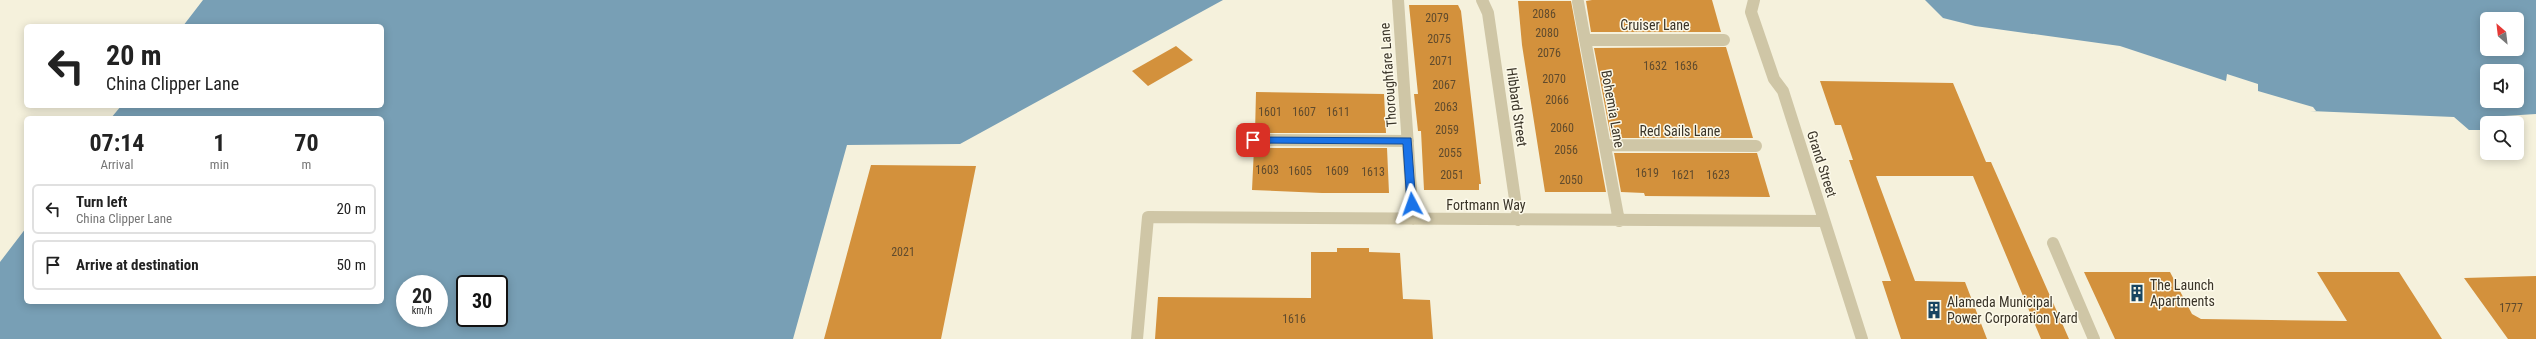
<!DOCTYPE html>
<style>
body{margin:0;font-family:"Roboto Condensed",sans-serif;background:#f6f6f6;color:#222;height:100vh;display:flex;flex-direction:column;font-size:15px;white-space:nowrap}
*{box-sizing:border-box;margin:0}
p{font-size:13px;color:#767676}
.icon{flex:none;width:22px;height:22px;fill:none;stroke:currentColor;stroke-width:2;stroke-linecap:round;stroke-linejoin:round}
.map{position:relative;flex:1;overflow:hidden}
.sheet{position:absolute;left:24px;top:116px;width:360px;height:188px;display:flex;flex-direction:column;background:#fff;border-radius:6px;box-shadow:0 2px 10px #0003}
.sheet>*{flex:none}
.hud{position:absolute;left:24px;top:24px;width:360px;height:84px;border-radius:6px;box-shadow:0 2px 10px #0003;background:#fff;color:#222;overflow:hidden}
.needle{width:26px;rotate:332deg}
.buttons{position:absolute;left:2480px;top:12px;display:grid;gap:8px}
.buttons a{display:grid;place-items:center;width:44px;height:44px;border-radius:6px;background:#fff;box-shadow:0 2px 10px #0003;font-size:20px}
.speed{position:absolute;left:396px;top:275px;display:flex;gap:8px;font-size:20px;font-weight:700;text-align:center}
.speed>*{display:grid;place-content:center;width:52px;height:52px;border-radius:50%;background:#fff;box-shadow:0 2px 10px #0003;line-height:1}
.speed small{font-size:10px;font-weight:400}
.speed .limit{border:2px solid #111;border-radius:6px;background:#fff;color:#111}
.pin{position:absolute;display:grid;place-items:center;width:34px;height:34px;color:#fff;margin:-17px;border-radius:8px;box-shadow:0 2px 6px #0006}
.me{position:absolute;width:44px;margin:-22px;rotate:356deg;stroke-linejoin:round;filter:drop-shadow(0 0 3px #0008)}
.turn{display:flex;align-items:center;gap:14px;height:84px;padding:0 16px;font-size:18px}
.turn .icon{width:52px;height:52px;stroke-width:2.5}
.turn b{display:block;font-size:28px;line-height:34px}
.eta{display:flex;justify-content:space-evenly;align-items:center;height:68px;text-align:center}
.eta b{font-size:24px;font-weight:700;line-height:28px}
ul{padding:0;list-style:none}
li{display:flex;align-items:center;gap:12px;height:50px;margin:0 8px 6px;padding:0 8px;border:2px solid #e0e0e0;border-radius:6px}
li div{flex:1}
li b{display:block;font-size:15px}
li em{font-style:normal}
.map>svg:first-child{display:block}
.water{fill:#789fb5;fill-rule:evenodd}
.pier{fill:#f5f1dc}
.building{fill:#d3913c}
.lines{fill:none;stroke-linecap:round;stroke-linejoin:round}
.street{stroke:#cfc6a6;stroke-width:12}
.route{fill:#1a73e8;stroke:#114b97}
.labels{text-anchor:middle;dominant-baseline:central;stroke-width:3;stroke-linejoin:round;paint-order:stroke}
.number-label{font-size:12px;fill:#604b2d}
.street-label{font-size:14px;fill:#3a3428;stroke:#fcf9e9}
.poi-label{font-size:14px;fill:#3a3428;stroke:#fcf9e9;text-anchor:start}
</style>
<div class="map">
<svg width="2536" height="339" viewBox="0 0 2536 339">
<rect width="100%" height="100%" fill="#f5f1dc"/>
<path class="water" d="M203,0H1223L960,144L847,145L793,339H0V262L26,228V302H382V118H111L121,106H382V26H183ZM405,284H439V318H405ZM465,284H499V318H465Z
M1917,0H2536V114L2504,116L2509,123H2487V130H2469L2454,117L2310,111L2171,70L1945,25ZM2487,19H2517V49H2487ZM2487,71H2517V101H2487Z"/>
<path class="pier" d="M1915,0H1925L1943,18L1975,26L2120,46L2226,81L2227,74L2258,84V91L2313,107L2316,111H2310L2315,120L2170,72L1945,27L1925,20Z"/>
<path class="building" d="M1592,0H1712L1721,32H1591L1586,1Z
M1518,1H1571L1606,192H1545L1522,45Z
M1409,5H1458L1461,11L1481,184H1479V190H1424L1421,131H1418L1414,94H1418Z
M1176,46L1193,60L1148,86L1132,71Z
M1726,47L1753,138H1611L1594,48Z
M1820,81L1953,83L1986,162H1991L2069,339H2041L1973,176H1876L1915,281L1965,282L1987,339H1901L1882,281H1891L1849,160H1853L1841,125H1835Z
M1256,92L1384,94L1386,133H1255Z
M1254,148H1387L1389,193H1322L1252,190Z
M1614,153H1757L1770,197L1645,196L1644,193L1621,192Z
M871,165L976,166L941,339H824Z
M1337,248H1369V252L1400,253L1403,299L1430,300L1433,339H1155L1158,297L1311,298V252H1337Z
M2084,272H2170L2192,314L2201,319L2347,321L2317,272H2399L2442,339H2115Z
M2536,276V339H2508L2464,278Z"/>
<g class="lines">
<path class="street" d="M1398,0L1413,219
M1482,0L1488,13L1518,220
M1754,0L1751,12L1774,79L1783,91L1862,339
M1578,2L1619,221
M1585,40H1724
M1253,140L1408,141
M1605,145L1756,146
M2053,243L2094,339
M1137,339L1148,217L1824,221"/>
</g>
<path class="route" d="M1253,137L1411,138L1416,204L1412,207L1407,204L1403,144L1253,143L1248,140Z"/>
<defs>
<g id="building-bare" transform="scale(1.38)"><path d="M-4-6H4V6H1V3H-1V6H-4ZM-2.5-4.3h1.7v1.8h-1.7ZM.8-4.3h1.7v1.8H.8ZM-2.5-1h1.7V.8h-1.7ZM.8-1h1.7V.8H.8Z" fill="#184561" stroke="#fcf9e9" stroke-width="2.5" paint-order="stroke"/></g>
</defs>
<g fill-rule="evenodd">
<use href="#building-bare" x="2137" y="293"/>
<use href="#building-bare" x="1934" y="310"/>
</g>
<g class="labels">
<g class="number-label">
<text x="1544" y="14">2086</text>
<text x="1437" y="18">2079</text>
<text x="1547" y="33">2080</text>
<text x="1439" y="39">2075</text>
<text x="1549" y="53">2076</text>
<text x="1441" y="61">2071</text>
<text x="1655" y="66">1632</text>
<text x="1686" y="66">1636</text>
<text x="1554" y="79">2070</text>
<text x="1444" y="85">2067</text>
<text x="1557" y="100">2066</text>
<text x="1446" y="107">2063</text>
<text x="1270" y="112">1601</text>
<text x="1304" y="112">1607</text>
<text x="1338" y="112">1611</text>
<text x="1562" y="128">2060</text>
<text x="1447" y="130">2059</text>
<text x="1566" y="150">2056</text>
<text x="1450" y="153">2055</text>
<text x="1267" y="170">1603</text>
<text x="1300" y="171">1605</text>
<text x="1337" y="171">1609</text>
<text x="1373" y="172">1613</text>
<text x="1647" y="173">1619</text>
<text x="1452" y="175">2051</text>
<text x="1683" y="175">1621</text>
<text x="1718" y="175">1623</text>
<text x="1571" y="180">2050</text>
<text x="903" y="252">2021</text>
<text x="2511" y="308">1777</text>
<text x="1294" y="319">1616</text>
</g>
<g class="street-label">
<text x="1655" y="25">Cruiser Lane</text>
<text transform="translate(1388 75) rotate(-94)">Thoroughfare Lane</text>
<text transform="translate(1517 107) rotate(82)">Hibbard Street</text>
<text transform="translate(1613 109) rotate(80)">Bohemia Lane</text>
<text x="1680" y="131">Red Sails Lane</text>
<text transform="translate(1822 164) rotate(72)">Grand Street</text>
<text x="1486" y="205">Fortmann Way</text>
</g>
<g class="poi-label">
<text x="2150" y="285">The Launch<tspan x="2150" dy="16">Apartments</tspan></text>
<text x="1947" y="302">Alameda Municipal<tspan x="1947" dy="16">Power Corporation Yard</tspan></text>
</g>
</g>
</svg>
<div class="buttons">
<a><svg class="needle" viewBox="-14 -14 28 28"><path d="M0-13l5 13h-10z" fill="#e53935"/><path d="M0 13l5-13h-10z" fill="#767676"/></svg></a>
<a><svg class="icon" aria-label="sound" viewBox="0 0 24 24"><path d="M4 9h4l5-4v14l-5-4H4zM17 9q2 3 0 6"/></svg></a>
<a><svg class="icon" aria-label="search" viewBox="0 0 24 24"><circle cx="10" cy="10" r="6"/><path d="M15 15l6 6"/></svg></a>
</div>
<div class="speed"><div>20<small>km/h</small></div><div class="limit">30</div></div>
<div class="pin" style="left:1253px;top:140px;background:#d93025"><svg class="icon" aria-label="arrive" viewBox="0 0 24 24"><path d="M6 21V4h12l-3 4 3 4H6"/></svg></div>
<svg class="me" style="left:1412px;top:204px" viewBox="-20 -20 40 40"><path d="M0-17L14 15 0 8-14 15z" fill="#1a73e8" stroke="#fff" stroke-width="4"/></svg>
<div class="hud">
<div class="turn"><svg class="icon" aria-label="left" viewBox="0 0 24 24"><path d="M17 20v-9H6M10 6l-5 5 5 5"/></svg><div><b>20 m</b>China Clipper Lane</div></div>
</div>
<section class="sheet">
<div class="eta">
<div><b>07:14</b><p>Arrival</p></div>
<div><b>1</b><p>min</p></div>
<div><b>70</b><p>m</p></div>
</div>
<ul>
<li><svg class="icon" aria-label="left" viewBox="0 0 24 24"><path d="M17 20v-9H6M10 6l-5 5 5 5"/></svg><div><b>Turn left</b><p>China Clipper Lane</p></div><em>20 m</em></li>
<li><svg class="icon" aria-label="arrive" viewBox="0 0 24 24"><path d="M6 21V4h12l-3 4 3 4H6"/></svg><div><b>Arrive at destination</b></div><em>50 m</em></li>
</ul>
</section>
</div>
